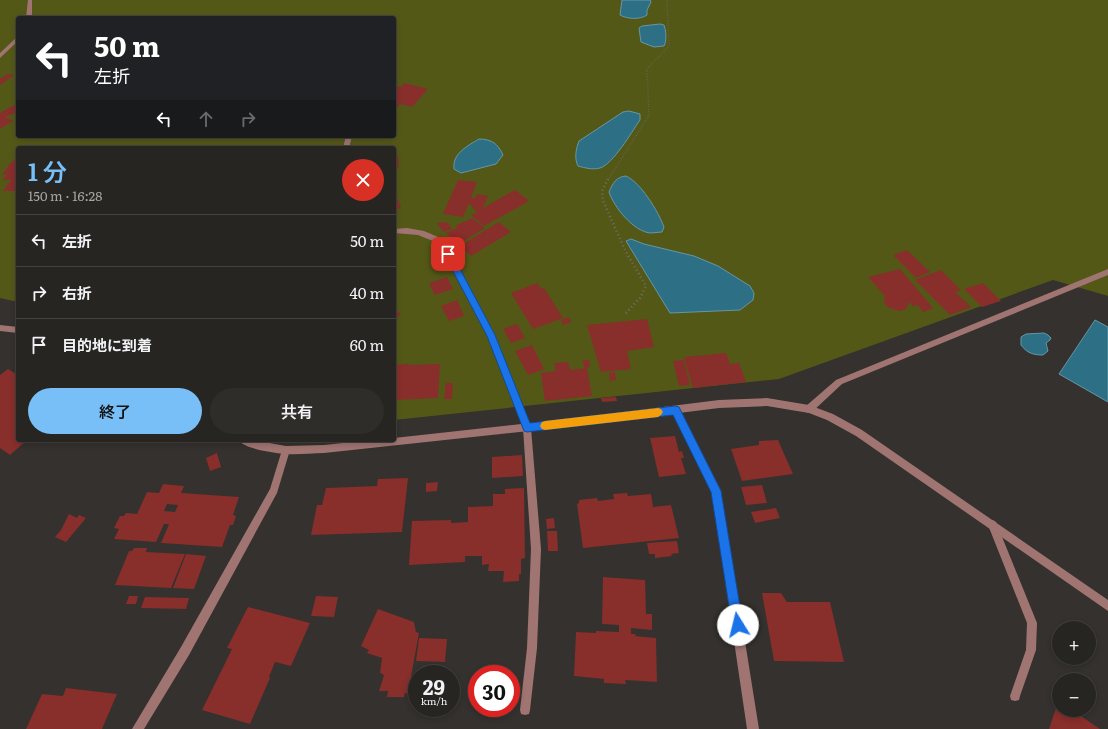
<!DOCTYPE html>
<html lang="ja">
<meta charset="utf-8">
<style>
body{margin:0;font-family:Literata,"Noto Sans JP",serif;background:#2f2d2a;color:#f1f3f6;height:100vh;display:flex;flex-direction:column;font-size:15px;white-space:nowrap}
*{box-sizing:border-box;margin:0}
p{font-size:13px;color:#a4a5a5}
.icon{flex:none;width:22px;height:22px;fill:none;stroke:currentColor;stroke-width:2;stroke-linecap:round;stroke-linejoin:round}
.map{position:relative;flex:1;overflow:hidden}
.side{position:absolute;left:16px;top:146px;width:380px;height:296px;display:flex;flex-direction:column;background:#272522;border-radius:4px;box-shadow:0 2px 6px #0003,0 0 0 1px #434240}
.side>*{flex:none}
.top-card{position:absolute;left:16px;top:16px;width:380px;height:122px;border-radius:4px;box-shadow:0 2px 6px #0003,0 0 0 1px #434240;background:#202124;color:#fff;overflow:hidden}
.fabs{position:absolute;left:1052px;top:621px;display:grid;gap:8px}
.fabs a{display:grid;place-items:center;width:44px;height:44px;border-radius:50%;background:#272522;box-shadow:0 2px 6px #0003,0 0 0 1px #434240;font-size:20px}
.speed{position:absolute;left:408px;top:665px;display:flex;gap:8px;font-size:20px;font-weight:700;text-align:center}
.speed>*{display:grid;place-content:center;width:52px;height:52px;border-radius:50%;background:#272522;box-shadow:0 2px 6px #0003,0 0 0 1px #434240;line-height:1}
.speed small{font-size:10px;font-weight:400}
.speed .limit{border:6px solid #d22;background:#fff;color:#111}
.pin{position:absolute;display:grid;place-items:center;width:34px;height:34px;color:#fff;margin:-17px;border-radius:8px;box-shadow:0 2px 6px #0006}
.me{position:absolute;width:44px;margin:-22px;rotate:351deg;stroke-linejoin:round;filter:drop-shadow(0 0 3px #0008)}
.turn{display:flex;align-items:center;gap:14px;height:84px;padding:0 12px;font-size:18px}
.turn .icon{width:52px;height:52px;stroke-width:2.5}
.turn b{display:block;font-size:28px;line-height:34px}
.lanes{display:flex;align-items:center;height:38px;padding:0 12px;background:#0003;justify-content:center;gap:20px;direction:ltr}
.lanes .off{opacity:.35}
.round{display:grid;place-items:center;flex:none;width:42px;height:42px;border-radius:21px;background:#2f2d2a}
.overview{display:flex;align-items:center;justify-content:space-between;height:68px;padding:0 12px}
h1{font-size:24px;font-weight:600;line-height:30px;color:#78bff8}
.action{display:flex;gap:8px;margin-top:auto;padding:8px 12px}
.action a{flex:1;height:46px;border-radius:24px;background:#78bff8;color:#111;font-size:16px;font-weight:600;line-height:46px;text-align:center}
.action a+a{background:#2f2d2a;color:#f1f3f6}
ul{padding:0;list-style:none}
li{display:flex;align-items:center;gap:12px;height:52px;padding:0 12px;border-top:1px solid #434240}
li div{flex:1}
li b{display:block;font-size:15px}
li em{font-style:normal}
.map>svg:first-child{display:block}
.green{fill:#545817;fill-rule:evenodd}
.water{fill:#2d7085;stroke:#6796a4}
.building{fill:#882e2b;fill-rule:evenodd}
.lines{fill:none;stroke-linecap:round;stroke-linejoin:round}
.path-far1{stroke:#716e6b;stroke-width:1.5;stroke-dasharray:0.5 2;stroke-linecap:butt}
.path{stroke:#716e6b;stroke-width:2.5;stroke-dasharray:1 3;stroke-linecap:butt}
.service{fill:#a07471;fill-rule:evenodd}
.minor{fill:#a07471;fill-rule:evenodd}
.tertiary{fill:#a07471;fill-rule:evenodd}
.route{fill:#1a73e8;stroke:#114b97}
.slow{fill:#f59e0b}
</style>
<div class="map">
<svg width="1108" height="729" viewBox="0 0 1108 729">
<rect width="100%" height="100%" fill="#34312e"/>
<path class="green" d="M0,0H1108V296L1053,280L779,379L394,420V148H18V302L0,298ZM18,18H394V136H18Z"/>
<path class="water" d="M622,0H650L651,2L647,10V15C640,20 627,19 620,15Z
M660,24L664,25C666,30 667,41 664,46L654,47L641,42L639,28L642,26Z
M629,111L640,114V120C631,133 613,164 600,168C593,170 585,168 578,166C574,158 576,149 579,141L623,112Z
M479,139C492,139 498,144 503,155L496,164L465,172L461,173L454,169C452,154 467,146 479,139Z
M626,176C641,183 658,211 664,227L662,232C658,232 654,233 650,233C633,231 614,207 609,192C613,183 616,177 626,176Z
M631,239L644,244L694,256L718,266L750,286L754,293L753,300L740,310L670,313L626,241Z
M1095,320L1108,327V402L1059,374Z
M1044,333L1048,335L1051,338L1050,340L1046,343L1048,351L1043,355C1033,355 1027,353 1021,345V337L1026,334Z"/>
<path class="building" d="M8,74L14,75L0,85V79Z
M404,83L428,89L412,107L400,104L397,108L394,107V88L397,86L401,87Z
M14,105L18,107V112L5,117L13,121L0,129V113Z
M394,156H398L399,168H394Z
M15,160H18V191H3L11,180H3L7,174L2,175L11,162Z
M458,180L477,182L471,198H475L477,194L488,196L483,208L515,190L529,201L484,226L471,215L477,212L469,203L463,217L443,214Z
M394,189L401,208L394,210Z
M472,218L485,228L459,244L446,233L457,228L455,226Z
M442,222L448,223L452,229L444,232L437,224Z
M499,222L511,232L471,256L460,246Z
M907,250L930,272L916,278L893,255Z
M900,269L933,308L923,312L918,305L913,306L909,302L906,309L900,311L889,308L884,303L885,296L868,277Z
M941,270L961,290L955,292L971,307L950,315L915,280Z
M447,277L453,289L435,295L429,283Z
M537,283L541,289L544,288L563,318L533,329L511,293Z
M983,283L1001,301L982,307L964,289Z
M457,300L464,316L449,321L441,306Z
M394,308L401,314L394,320Z
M569,317L571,322L563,325L561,320Z
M647,319L654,347L627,351L631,369L601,372L587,325Z
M517,324L525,338L511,343L503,329Z
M532,345L544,369L528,375L515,351Z
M726,353L730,364L739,363L746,382L693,388L684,357Z
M583,360H589L590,367L584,368Z
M684,360L690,385L679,386L673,361Z
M568,362L570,370L587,368L592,396L545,401L541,373L556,371L554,363Z
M409,364V365L440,364L438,398L394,400V365Z
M8,369L18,375V440H27L10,455L0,448V375Z
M615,372L616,380L610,381L609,373Z
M446,383H453L452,399H444Z
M616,397L617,401L602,402L601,398Z
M675,436L679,452L682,451L684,458H681L686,474L659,477L650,438Z
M778,440L793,474L742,481L731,449L759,445V441Z
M217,453L221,467L210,471L206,458Z
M522,455L523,476L492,478V457Z
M408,478L402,532L311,535L317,505H322L326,488L377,486L378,479Z
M438,482L437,491L426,492V483Z
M163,484L184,486L181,493L239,497L233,515L236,516L233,525H230L222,547L161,543L169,524H164L156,542L114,539L119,529L114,528L120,516H124L126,513L137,514L147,492L159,493ZM167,504L178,505L175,512L164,511Z
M762,485L767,503L746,505L741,487Z
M524,488L525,558L521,559V574H519V581L503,582L504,571H488L489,564L482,565V556H465V562L409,565L412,521L451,520V523L468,522V507L493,506V494H505V489Z
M627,493L628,496L651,494L653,507L671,505L679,538L583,548L577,504L579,503V500L597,498L598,501L614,499L613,494Z
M776,508L780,518L755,523L751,512Z
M69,514L77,518L79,515L86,518L66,542L55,537L61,530Z
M554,518L555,528L547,529L546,519Z
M547,531H557L558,551H548Z
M677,541L679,553L671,554L672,556L655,558V554H649L647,543Z
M134,548H147L146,552L185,554L171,588L115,585L129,551H132Z
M186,554L206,556L194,589L173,588Z
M603,577L645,580L646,614H652V630L631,628V634H636L635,636L656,638L657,682L625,680L626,684L604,683V679L574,676L576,632L596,633V631L619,632V625L602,624Z
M762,593H781L787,602H830L844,662L774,661Z
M129,596H138L136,604H126Z
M316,596L338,597L334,617L311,616Z
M145,597L189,598L186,609L141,608Z
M248,607L310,623L291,666L275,662L269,677L270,678L250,724L202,710L232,649L227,648Z
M378,609L414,622L416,632L419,633L408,693H405L404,697H387L388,691H379L384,675L380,673L382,658L367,653L369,650L361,646Z
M419,638L447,639L445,662L416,661Z
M66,688L117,694L102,729H26L42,694L63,696Z
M1059,699V710H1072L1100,729H1049Z"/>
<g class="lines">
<path class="path-far1" d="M608,180L649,115L647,69L669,46L667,0"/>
<path class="path" d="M608,179L602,191L603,201L626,252L646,286L640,298L624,315"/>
<path class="service" d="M527,424L530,425L531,428L541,549L537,648L530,710L529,714L525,715L521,714L520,710L527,648L531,549L523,428L524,425Z
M993,520L996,522L1037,623L1036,650L1020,696L1019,700L1015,701L1011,700L1010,696L1026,650L1027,623L988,525L990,522Z"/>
<path class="minor" d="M346,136H352L349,148H343Z
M407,228L424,231L443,239L495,335L531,428L530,431L527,432L524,431L487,335L438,243L418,235L394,233V229Z
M1108,269V275L842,384L812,412L809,413L806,412L805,409L806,406L836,380Z
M675,406L678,407L721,491L759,729H747L712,492L671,410L672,407Z
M286,446L289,447L290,450L277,493L189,655L144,729H132L181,647L270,489L282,450L283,447Z"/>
<path class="tertiary" d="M28,0H32V18H26Z
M18,36V41L0,58V53Z
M0,325L18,327V333L0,331Z
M767,398L809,405L833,414L862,430L1108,600V611L856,436L827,420L809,413L767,406L719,408L575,426L324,453C312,453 298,455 286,454C276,453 243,449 239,440H253L286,446L324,445L371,440H394V438L575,418L719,400Z"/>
</g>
<path class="route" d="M448,251L451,252L495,335L530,423L675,406L679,407L721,491L743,625L742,629L738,631L733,629L732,625L711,492L673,415L527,432L524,431L487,336L444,254Z"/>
<path class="slow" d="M658,408L661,409L663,412L661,415L658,417L545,430L542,429L540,426L542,422L545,421Z"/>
</svg>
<div class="fabs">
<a>+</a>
<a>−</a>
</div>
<div class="speed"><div>29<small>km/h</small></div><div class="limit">30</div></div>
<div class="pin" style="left:448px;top:254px;background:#d93025"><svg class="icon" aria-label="arrive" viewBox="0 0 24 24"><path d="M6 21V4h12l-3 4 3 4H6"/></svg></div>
<svg class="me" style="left:738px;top:625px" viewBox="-20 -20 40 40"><circle r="19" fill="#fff"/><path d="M0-13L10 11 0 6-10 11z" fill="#1a73e8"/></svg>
<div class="top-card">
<div class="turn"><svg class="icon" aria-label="left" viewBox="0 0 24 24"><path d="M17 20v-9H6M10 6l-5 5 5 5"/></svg><div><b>50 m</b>左折</div></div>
<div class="lanes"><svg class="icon" aria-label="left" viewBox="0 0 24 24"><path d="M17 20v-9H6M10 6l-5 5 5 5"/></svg><svg class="icon off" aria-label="ahead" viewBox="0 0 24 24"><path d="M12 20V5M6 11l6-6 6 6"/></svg><svg class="icon off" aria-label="right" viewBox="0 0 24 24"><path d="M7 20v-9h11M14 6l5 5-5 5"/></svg></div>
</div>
<section class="side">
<div class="overview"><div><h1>1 分</h1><p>150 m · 16:28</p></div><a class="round" style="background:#d93025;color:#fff"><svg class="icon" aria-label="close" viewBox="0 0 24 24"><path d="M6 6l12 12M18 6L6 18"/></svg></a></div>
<ul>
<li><svg class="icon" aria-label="left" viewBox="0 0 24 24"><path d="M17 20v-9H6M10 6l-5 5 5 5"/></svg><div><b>左折</b></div><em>50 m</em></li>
<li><svg class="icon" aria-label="right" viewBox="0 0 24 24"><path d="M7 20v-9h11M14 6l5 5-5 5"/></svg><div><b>右折</b></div><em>40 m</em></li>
<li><svg class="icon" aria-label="arrive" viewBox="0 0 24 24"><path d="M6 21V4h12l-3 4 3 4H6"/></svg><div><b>目的地に到着</b></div><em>60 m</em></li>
</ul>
<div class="action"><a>終了</a><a>共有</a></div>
</section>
</div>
